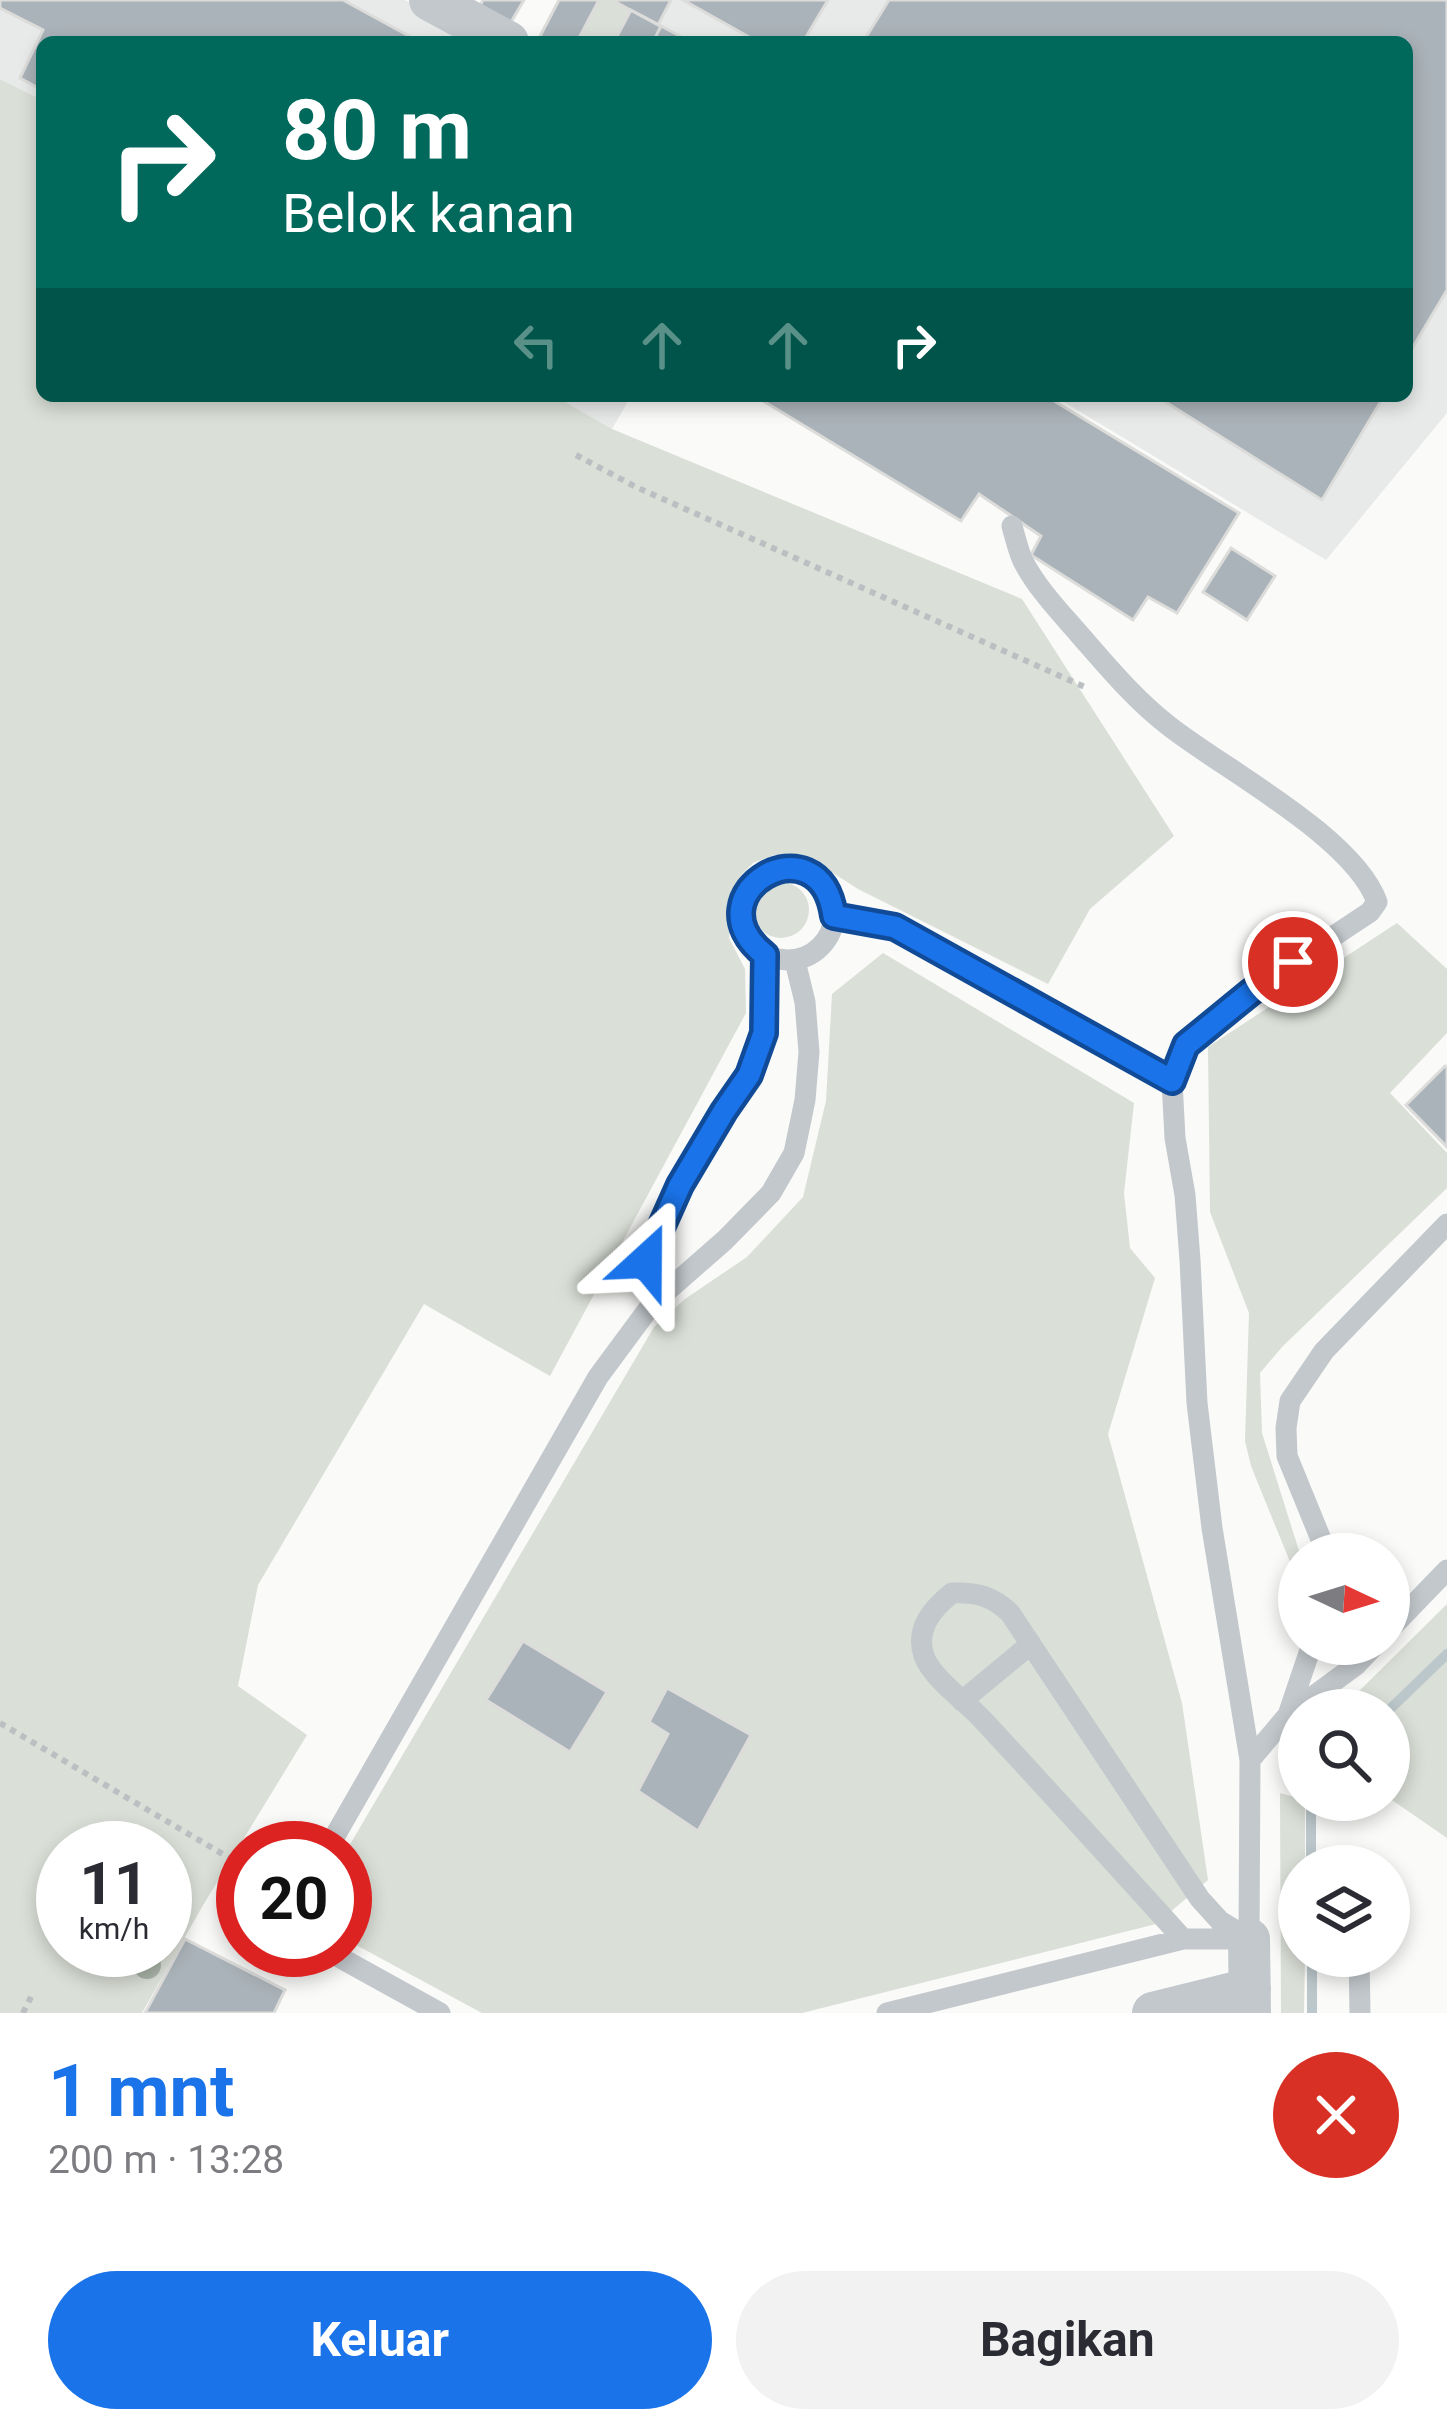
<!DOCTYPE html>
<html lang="id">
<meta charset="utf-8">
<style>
body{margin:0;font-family:Roboto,sans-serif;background:#f2f2f3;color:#2b2b33;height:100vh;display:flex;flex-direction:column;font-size:45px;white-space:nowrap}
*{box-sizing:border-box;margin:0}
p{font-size:39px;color:#7c7c81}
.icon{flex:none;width:66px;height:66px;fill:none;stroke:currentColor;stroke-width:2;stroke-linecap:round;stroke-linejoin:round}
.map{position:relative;height:2013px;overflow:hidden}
.side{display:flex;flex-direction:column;background:#fff;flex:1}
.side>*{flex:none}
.banner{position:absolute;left:36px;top:36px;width:1377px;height:366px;border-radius:18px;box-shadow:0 6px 18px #0003;background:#00695c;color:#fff;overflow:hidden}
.needle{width:78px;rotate:94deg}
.tools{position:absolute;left:1278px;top:1533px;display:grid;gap:24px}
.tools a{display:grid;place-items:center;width:132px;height:132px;border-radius:50%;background:#fff;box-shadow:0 6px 18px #0003;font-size:60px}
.speed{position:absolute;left:36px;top:1821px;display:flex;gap:24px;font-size:60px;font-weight:700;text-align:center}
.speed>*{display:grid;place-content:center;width:156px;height:156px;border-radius:50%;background:#fff;box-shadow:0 6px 18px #0003;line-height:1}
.speed small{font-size:30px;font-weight:400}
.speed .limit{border:18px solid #d22;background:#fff;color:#111}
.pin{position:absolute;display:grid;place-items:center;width:102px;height:102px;color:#fff;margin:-51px;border:6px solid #fff;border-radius:50%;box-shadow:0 3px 12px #0007}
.me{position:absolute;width:132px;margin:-66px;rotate:24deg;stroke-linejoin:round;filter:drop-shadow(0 0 9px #0008)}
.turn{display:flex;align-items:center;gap:42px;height:252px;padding:0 48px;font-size:54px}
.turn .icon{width:156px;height:156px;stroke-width:2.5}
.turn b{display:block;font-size:84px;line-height:102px}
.lanes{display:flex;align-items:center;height:114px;padding:0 48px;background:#0003;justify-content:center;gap:60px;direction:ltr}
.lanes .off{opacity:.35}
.round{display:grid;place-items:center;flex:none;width:126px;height:126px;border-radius:63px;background:#f2f2f3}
.headline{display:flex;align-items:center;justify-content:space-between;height:204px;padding:0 48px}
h1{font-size:72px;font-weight:700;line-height:90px;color:#1a73e8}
.button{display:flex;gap:24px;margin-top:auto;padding:24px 48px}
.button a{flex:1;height:138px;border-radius:72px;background:#1a73e8;color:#fff;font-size:48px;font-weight:700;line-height:138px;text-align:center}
.button a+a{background:#f2f2f3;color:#2b2b33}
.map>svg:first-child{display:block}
.built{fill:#e8e9e9}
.green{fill:#dadfd7;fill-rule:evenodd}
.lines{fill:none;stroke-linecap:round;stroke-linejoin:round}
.stream{stroke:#bbc7cb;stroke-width:10}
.building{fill:#aab3b9;stroke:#dcdcda;stroke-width:3}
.path{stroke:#bbbfc2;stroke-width:6;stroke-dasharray:6 6;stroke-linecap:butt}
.service{stroke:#c3c8cc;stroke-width:21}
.minor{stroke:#c3c8cc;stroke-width:42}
.tree{fill:#aab4a7}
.route-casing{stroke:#114b97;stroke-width:30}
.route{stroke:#1a73e8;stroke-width:21}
</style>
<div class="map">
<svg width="1447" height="2013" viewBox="0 0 1447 2013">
<rect width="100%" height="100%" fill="#fafaf8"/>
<path class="built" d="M0,0H405L483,42H42V100L0,79Z
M612,0H1447V413L1326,560L1054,396H1407V42H691Z
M555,396H631L612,429Z"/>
<path class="green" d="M599,0H612L631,10L614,42H577Z
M0,79L42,100V396H555L612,429L1022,599L1174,836L1090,909L1048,984L858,889L808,857L774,855L753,863L740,876L729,938L745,969L746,1013L550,1376L424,1304L258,1585L238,1686L307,1735L202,1907L142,2013H0ZM63,1848H165V1950H63Z
M753 910a28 28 0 1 1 56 0a28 28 0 1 1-56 0Z
M1397,923L1447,969V1033L1390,1093L1447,1153V1188L1282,1347L1260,1373L1262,1433L1300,1554L1299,1584L1251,1466L1245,1441L1249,1313L1210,1212L1208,1047Z
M883,953L1134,1103L1124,1193L1130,1248L1155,1278L1108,1434L1182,1703L1208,1880L1156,1924L802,2013H482L345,1939V1853L654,1327L685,1299L747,1257L803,1197L826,1101L832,994Z
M1447,1604V1838L1389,1798V1710H1340Z
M1280,1793L1305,1800V1866H1299V1956H1305L1304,2013H1281Z"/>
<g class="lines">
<path class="stream" d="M1389,1710L1447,1654
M1311,1866V1811L1314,1800
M1312,1956V2013"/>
</g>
<path class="building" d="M0,0H343L420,42H42V90L20,78L43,30L0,8Z
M483,0H524L507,29L476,13Z
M559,0H599L577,42H537Z
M612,0H671L658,25Z
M683,0H828L803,42H758Z
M889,0H1447V290L1407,357V42H863Z
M631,10L661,26L653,42H614Z
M661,26L691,42H653Z
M755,396H1046L1239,513L1177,613L1148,597L1133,620L1031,555L1041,536L979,494L961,521Z
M1156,396H1384L1322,500Z
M1231,548L1275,576L1247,620L1203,592Z
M1445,1066L1447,1068V1147L1406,1105Z
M523,1641L607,1692L570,1752L486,1700Z
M667,1688L751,1735L698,1831L638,1791L668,1734L649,1722Z
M185,1939L285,1990L274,2013H145Z"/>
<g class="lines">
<path class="path" d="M576,455L636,487L1087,688
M0,1723L243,1866
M23,2013L33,1993"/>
<path class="service" d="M1012,526C1015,537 1018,550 1023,561C1037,588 1059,611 1079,634C1107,666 1135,700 1169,726C1225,770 1354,837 1377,902L1370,912L1251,991L1186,1045L1172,1081L1175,1138L1185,1195L1190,1260L1197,1403L1212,1528L1250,1760L1249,1939
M742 914a46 46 0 1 1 92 0a46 46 0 1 1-92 0Z
M834,916L895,927L1172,1081
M652,1304L646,1278V1260L651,1247L680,1185L724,1111L749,1075L764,1033L765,955
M1327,1554L1287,1456L1286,1428L1290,1401L1324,1351L1447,1224
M1389,1630L1447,1570
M962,1701L1031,1644
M1288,1715L1356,1665L1376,1644
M1250,1760L1288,1715L1312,1644
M328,1848L598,1377L652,1304L725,1240L771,1193L794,1153L805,1100L809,1052L805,1002L795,961
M1183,1939C1116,1865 1049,1791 981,1718C965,1701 932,1678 924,1656C915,1629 932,1609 952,1593C977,1592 992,1596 1010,1613L1200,1899L1220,1921L1249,1939
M331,1950L337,1956L440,2013
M1359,1956L1360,2013
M887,2013L1183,1939H1249"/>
<path class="minor" d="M430,0L508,42
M1249,1939L1250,2013
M1153,2013L1250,1989"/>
</g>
<circle class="tree" cx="147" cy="1965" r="14"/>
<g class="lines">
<g class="route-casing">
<path id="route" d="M646,1261L680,1185L724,1111L749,1075L764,1033L765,955C688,894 820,817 834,916L895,927L1172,1081L1186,1045L1251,992L1293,962"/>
</g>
<use href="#route" class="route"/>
</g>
</svg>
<div class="tools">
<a><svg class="needle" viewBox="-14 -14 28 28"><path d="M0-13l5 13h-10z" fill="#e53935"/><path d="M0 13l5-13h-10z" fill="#7c7c81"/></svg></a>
<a><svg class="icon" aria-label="search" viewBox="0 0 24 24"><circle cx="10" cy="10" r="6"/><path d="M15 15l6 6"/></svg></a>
<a><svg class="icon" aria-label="layers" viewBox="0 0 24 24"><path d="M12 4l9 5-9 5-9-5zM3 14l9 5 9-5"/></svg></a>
</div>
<div class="speed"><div>11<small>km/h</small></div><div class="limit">20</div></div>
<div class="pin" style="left:1293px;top:962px;background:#d93025"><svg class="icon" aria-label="arrive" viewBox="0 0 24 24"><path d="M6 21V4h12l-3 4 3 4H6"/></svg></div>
<svg class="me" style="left:646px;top:1261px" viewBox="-20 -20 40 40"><path d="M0-17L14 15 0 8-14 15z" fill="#1a73e8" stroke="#fff" stroke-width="4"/></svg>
<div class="banner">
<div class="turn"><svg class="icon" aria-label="right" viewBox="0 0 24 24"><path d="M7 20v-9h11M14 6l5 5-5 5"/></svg><div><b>80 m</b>Belok kanan</div></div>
<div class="lanes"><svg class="icon off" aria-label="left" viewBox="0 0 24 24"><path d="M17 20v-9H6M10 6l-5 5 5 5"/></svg><svg class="icon off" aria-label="ahead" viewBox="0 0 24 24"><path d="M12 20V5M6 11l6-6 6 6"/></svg><svg class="icon off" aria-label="ahead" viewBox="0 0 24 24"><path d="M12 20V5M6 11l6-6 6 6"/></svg><svg class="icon" aria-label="right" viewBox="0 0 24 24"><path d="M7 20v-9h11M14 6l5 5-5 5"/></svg></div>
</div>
</div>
<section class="side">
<div class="headline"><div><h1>1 mnt</h1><p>200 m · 13:28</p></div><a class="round" style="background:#d93025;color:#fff"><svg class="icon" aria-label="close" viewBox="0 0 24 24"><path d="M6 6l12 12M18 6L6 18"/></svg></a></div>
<div class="button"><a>Keluar</a><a>Bagikan</a></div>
</section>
